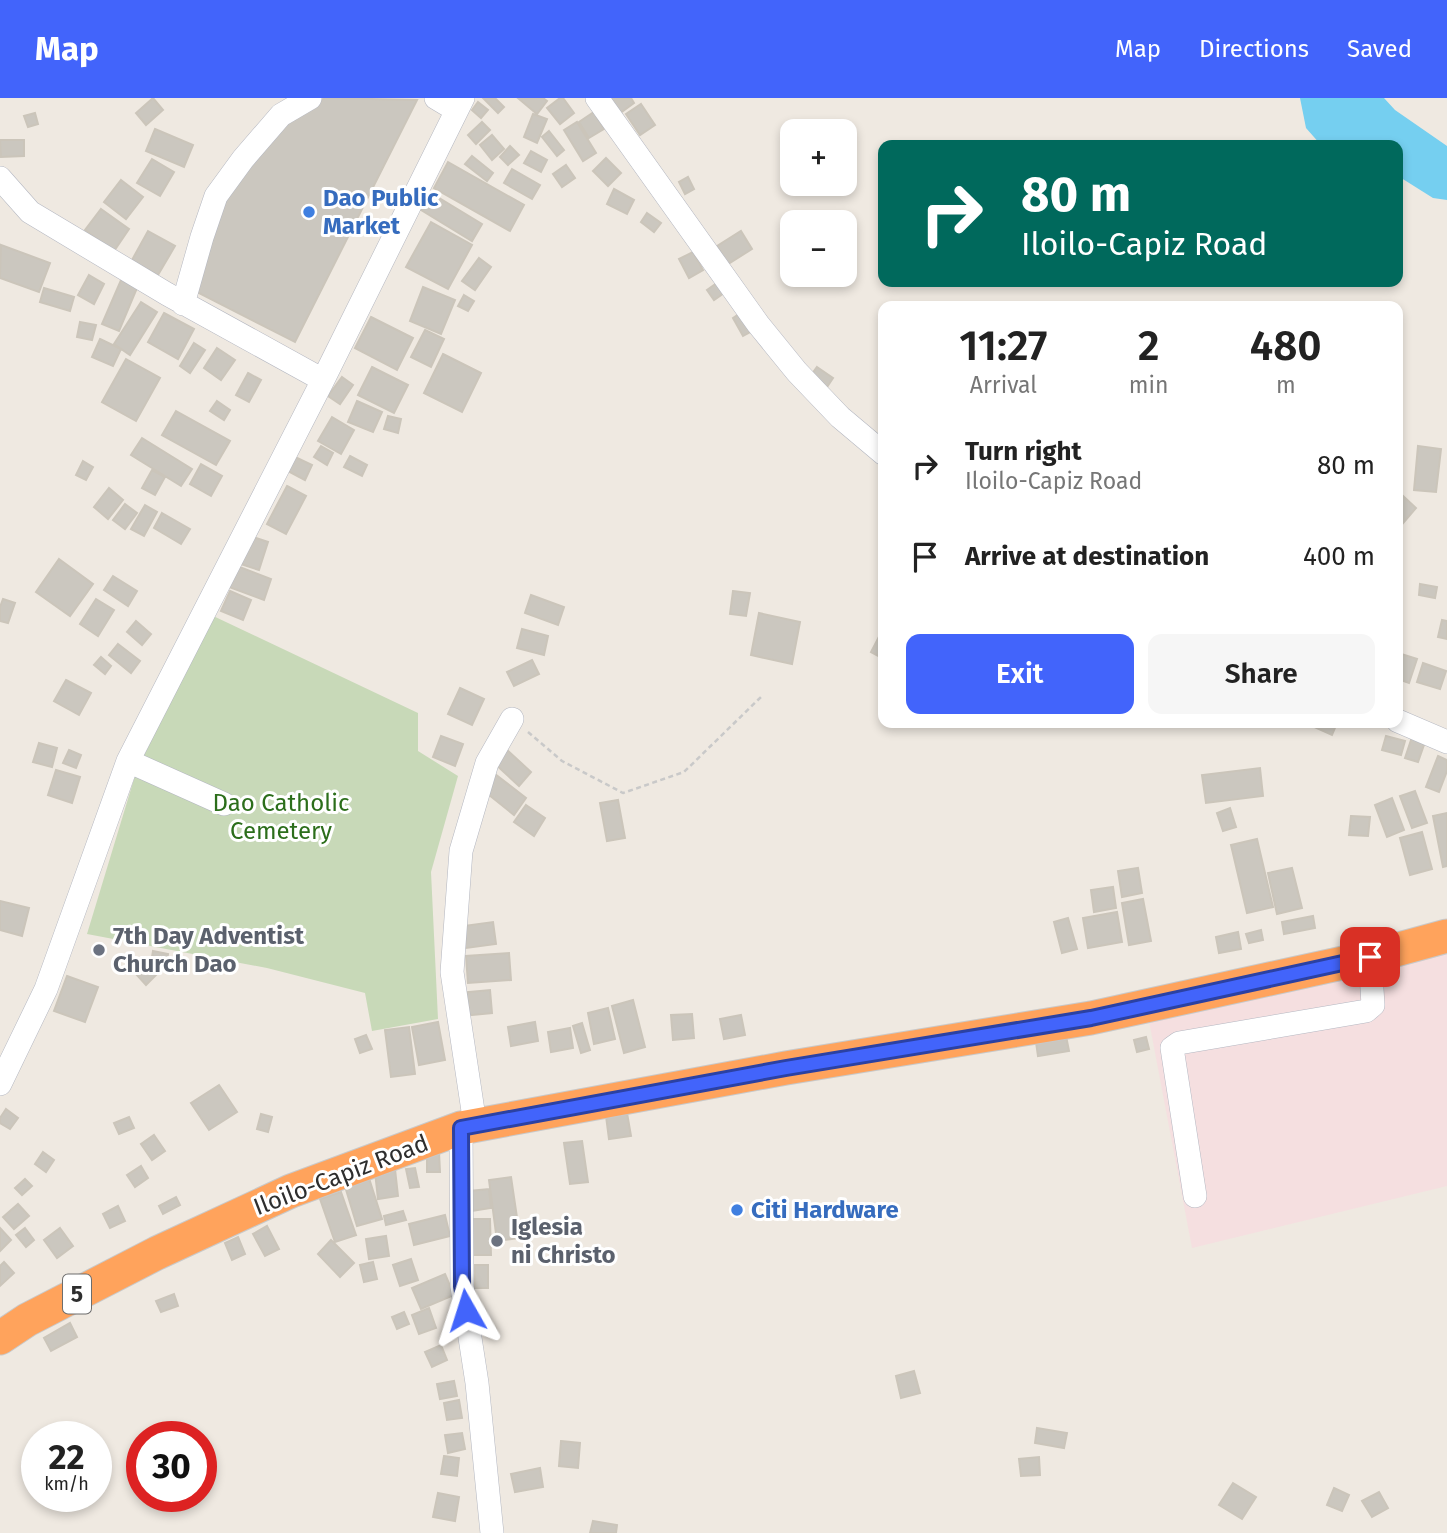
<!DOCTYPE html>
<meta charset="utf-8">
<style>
body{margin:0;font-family:"Fira Sans",sans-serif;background:#f6f6f6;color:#222;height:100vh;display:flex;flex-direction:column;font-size:26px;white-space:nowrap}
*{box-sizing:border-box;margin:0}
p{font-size:23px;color:#767676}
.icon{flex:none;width:38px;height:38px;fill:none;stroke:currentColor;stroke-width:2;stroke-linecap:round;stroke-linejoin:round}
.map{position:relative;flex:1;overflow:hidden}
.sheet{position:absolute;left:878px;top:203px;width:525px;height:427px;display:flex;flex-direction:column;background:#fff;border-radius:14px;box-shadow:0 4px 10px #0003}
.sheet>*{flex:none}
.guide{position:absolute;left:878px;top:42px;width:525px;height:147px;border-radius:14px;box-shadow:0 4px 10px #0003;background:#00695c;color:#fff;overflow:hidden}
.tools{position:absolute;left:780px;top:21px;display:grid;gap:14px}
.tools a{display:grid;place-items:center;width:77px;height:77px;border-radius:14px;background:#fff;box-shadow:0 4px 10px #0003;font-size:35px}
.speed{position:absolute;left:21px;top:1323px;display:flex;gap:14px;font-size:35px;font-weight:700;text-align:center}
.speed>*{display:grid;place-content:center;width:91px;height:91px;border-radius:50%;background:#fff;box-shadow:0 4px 10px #0003;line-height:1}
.speed small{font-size:18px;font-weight:400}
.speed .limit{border:10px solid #d22;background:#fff;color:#111}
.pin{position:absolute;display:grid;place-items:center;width:60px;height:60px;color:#fff;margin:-30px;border-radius:14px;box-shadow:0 4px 10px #0006}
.me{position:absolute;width:77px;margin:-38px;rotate:354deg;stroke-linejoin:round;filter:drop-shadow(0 0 5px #0008)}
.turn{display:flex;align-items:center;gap:24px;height:147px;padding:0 28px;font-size:32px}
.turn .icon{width:91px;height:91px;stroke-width:2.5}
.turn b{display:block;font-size:49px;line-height:60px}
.eta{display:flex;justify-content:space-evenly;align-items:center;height:119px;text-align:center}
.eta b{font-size:42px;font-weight:600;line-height:49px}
.cta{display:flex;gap:14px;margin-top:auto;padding:14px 28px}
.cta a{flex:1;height:80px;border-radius:14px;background:#4264fb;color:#fff;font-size:28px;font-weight:600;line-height:80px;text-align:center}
.cta a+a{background:#f6f6f6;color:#222}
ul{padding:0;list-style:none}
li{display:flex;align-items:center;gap:21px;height:91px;padding:0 28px}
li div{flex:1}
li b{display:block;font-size:26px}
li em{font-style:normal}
header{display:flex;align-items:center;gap:42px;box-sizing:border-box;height:98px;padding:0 35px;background:#4264fb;color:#fff}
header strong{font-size:33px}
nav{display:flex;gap:38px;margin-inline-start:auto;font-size:24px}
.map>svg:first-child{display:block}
.medical{fill:#f5dfe0}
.cemetery{fill:#c8d9b8}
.water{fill:#75cff0}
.building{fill:#cbc7bf;stroke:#cbc5ba;stroke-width:2}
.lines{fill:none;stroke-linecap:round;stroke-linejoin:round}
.minor-casing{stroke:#b4b7c1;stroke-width:24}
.highway-casing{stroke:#c9c9c9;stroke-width:35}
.path{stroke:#c9c9c9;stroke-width:2.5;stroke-dasharray:5 3.5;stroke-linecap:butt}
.minor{stroke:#fff;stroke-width:23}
.highway{stroke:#ffa35c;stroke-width:33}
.route-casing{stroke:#2b41a3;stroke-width:18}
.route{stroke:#4264fb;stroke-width:12}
.shop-dot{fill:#3f7fe0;stroke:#fff;stroke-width:2.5}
.worship-dot{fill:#6b7280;stroke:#fff;stroke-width:2.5}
.labels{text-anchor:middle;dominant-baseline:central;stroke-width:6;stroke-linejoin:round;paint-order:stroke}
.shield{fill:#fff;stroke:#6d6d6d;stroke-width:2}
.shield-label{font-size:23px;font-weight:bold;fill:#2e2e2e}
.shop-label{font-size:24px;font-weight:bold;fill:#366cbe;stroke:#fff;text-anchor:start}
.park-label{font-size:24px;fill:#2c6e1b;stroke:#fff}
.worship-label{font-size:24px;font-weight:bold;fill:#5b616d;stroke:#fff;text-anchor:start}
.street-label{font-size:24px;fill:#2e2e2e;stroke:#fff}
</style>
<header>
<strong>Map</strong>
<nav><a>Map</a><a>Directions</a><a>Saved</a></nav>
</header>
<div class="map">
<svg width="1447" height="1435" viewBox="0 0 1447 1435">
<rect width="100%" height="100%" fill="#efe9e1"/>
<path class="medical" d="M1447,851V1088L1192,1150L1149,923Z"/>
<path class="cemetery" d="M209,516L418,615V653L458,678L431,774L438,921L372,933L365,895L267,870L87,836L141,658Z"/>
<path class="water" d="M1300,0H1384L1395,12L1447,48V102L1433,100L1398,78V47H1321L1306,30Z"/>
<path class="building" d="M153,0L163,12L146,27L136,15Z
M325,0L417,2L295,244L193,192L215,110L289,18Z
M483,0H495L504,9L498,15Z
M543,0L547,3L537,16L519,1Z
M560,0H563L574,15L560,26L547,10Z
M612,0H631L634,5L612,21L603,7Z
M478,4L488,12L481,20L472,12Z
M641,6L655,27L640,37L626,16Z
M594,14L604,31L589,40L579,24Z
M35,15L38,26L28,29L24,18Z
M533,16L547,21L537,45L524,39Z
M482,24L490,32L476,46L468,37Z
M577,24L596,55L583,63L564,32Z
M155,31L193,47L184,69L146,53Z
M549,33L564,52L557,58L542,39Z
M492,37L504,51L492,62L480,47Z
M0,42H24V58L1,59Z
M510,48L519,57L508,67L500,59Z
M531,53L547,62L541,74L524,65Z
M472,58L493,75L487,83L465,66Z
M606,60L621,75L608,88L593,73Z
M152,61L174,74L160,98L137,85Z
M448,64L524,107L510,133L434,90Z
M566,67L575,80L562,89L553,76Z
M512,71L540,87L532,101L504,85Z
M688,79L694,91L685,96L679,84Z
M121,82L143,99L126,121L104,104Z
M614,91L634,102L627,116L607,106Z
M431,95L482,126L472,143L421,112Z
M101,111L129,131L114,153L85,132Z
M647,115L661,125L654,134L641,124Z
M431,124L472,147L448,191L406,169Z
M148,133L175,148L158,177L132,162Z
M741,133L752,151L728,166L717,148Z
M1,147L50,165L39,194L0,180Z
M693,154L703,172L689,180L679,161Z
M479,160L491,169L475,192L462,183Z
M89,177L104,186L94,206L78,197Z
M121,182L137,190L119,233L102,226Z
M717,185L724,195L714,202L707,192Z
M423,189L455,202L441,236L410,223Z
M44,190L74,199L70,213L40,204Z
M464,197L474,203L468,213L458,208Z
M141,204L157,214L130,257L114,246Z
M742,214L752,233L743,238L733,220Z
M164,215L194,231L178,261L148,244Z
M371,219L413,240L397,272L355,250Z
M80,224L96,227L92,242L77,239Z
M425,232L444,241L431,269L411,259Z
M100,241L121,251L113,268L92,259Z
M194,245L205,252L190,275L180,268Z
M217,250L235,262L221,282L204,270Z
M443,256L481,275L462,314L424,295Z
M126,261L160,280L136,323L102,304Z
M372,269L408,287L394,315L358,297Z
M817,269L833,280L825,292L809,280Z
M248,275L261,282L249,304L236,297Z
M342,279L353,287L340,306L328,298Z
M217,303L230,312L224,322L210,313Z
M357,303L382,314L373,334L348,324Z
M176,313L230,343L216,367L162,337Z
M388,318L401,321L398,335L384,331Z
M332,319L354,332L341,356L318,343Z
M142,340L192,371L181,388L131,357Z
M321,348L333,355L327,367L314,359Z
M1418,348L1441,351L1436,394L1414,392Z
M350,358L367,367L362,378L344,369Z
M295,359L312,367L305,382L288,373Z
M83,363L93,369L86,382L76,377Z
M201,366L222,378L211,398L190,386Z
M152,372L165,379L155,397L142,390Z
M287,388L306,398L286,436L267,426Z
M109,390L123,402L108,421L94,409Z
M1402,397L1416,410L1398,431V402Z
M125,406L137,415L125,431L113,422Z
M145,407L157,414L144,438L131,431Z
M162,415L190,431L181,446L154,430Z
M250,438L268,444L259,472L241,466Z
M59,461L93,486L70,518L36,494Z
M237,468L271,481L264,502L229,489Z
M113,478L137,493L128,508L104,492Z
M1420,486L1437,489L1435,500L1419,497Z
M230,493L251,502L243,522L221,513Z
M733,493L750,495L746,518L730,516Z
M531,497L564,509L558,527L525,515Z
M3,501L15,505L8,525L0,523V509Z
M96,501L114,512L98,538L80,526Z
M759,515L800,524L792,566L751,557Z
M1442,522L1447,523V541L1438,539Z
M136,523L151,536L142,547L127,534Z
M884,529V561L871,554Z
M522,531L548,538L544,557L517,550Z
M118,546L140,563L131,575L109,557Z
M1398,555L1417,561L1409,585L1398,581Z
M101,559L111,568L105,576L94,567Z
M532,562L539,576L514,588L507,574Z
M1423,565L1446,573L1440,591L1417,584Z
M66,582L91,595L79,617L54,603Z
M460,590L484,601L472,627L448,616Z
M1313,625H1337L1332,637L1312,628Z
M1413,636L1426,641L1418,664L1405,660Z
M441,638L463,646L455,668L433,659Z
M1386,638L1405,643L1401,657L1382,652Z
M39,645L57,650L52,669L33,664Z
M506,651L531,674L519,688L494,665Z
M69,652L81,657L76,670L63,665Z
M1438,658L1447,662V673L1439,694L1426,689Z
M1260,670L1263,698L1206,705L1202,677Z
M56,672L80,679L72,705L48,697Z
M495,676L526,700L514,717L483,692Z
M1415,693L1427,725L1412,730L1400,698Z
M1392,700L1404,732L1387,739L1375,707Z
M618,702L625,740L607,743L600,705Z
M526,707L545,720L534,738L514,724Z
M1230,710L1236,729L1223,733L1217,715Z
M1447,715V768L1443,769L1433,718Z
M1351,718L1370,719L1368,738L1349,737Z
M1422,734L1432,771L1410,777L1400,740Z
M1257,741L1273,809L1247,815L1231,747Z
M1138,770L1142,795L1122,799L1118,773Z
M1292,770L1302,810L1277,816L1268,775Z
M1113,789L1116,810L1094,814L1091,792Z
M1143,801L1151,843L1129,847L1122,805Z
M0,803L29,810L22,838L0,832Z
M1117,814L1122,844L1088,850L1083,820Z
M1313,818L1315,830L1284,836L1282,824Z
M1068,820L1077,851L1062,855L1054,824Z
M493,824L496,846L459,851L456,829Z
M1261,832L1263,842L1249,845L1246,836Z
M1238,834L1241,851L1219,855L1216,839Z
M153,853L168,856L166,869L151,865Z
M509,855L511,882L468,885L466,858Z
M146,866L156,877L146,887L136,876Z
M67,878L98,889L85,924L54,913Z
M490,892L492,915L462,918L459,895Z
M633,902L645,949L624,955L612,908Z
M608,910L615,941L594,946L588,915Z
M692,916L694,940L673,942L671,917Z
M741,917L745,937L724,941L720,921Z
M438,924L445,962L419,967L412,929Z
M535,924L538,943L511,948L508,929Z
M582,925L590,952L581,955L573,928Z
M409,929L415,976L391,979L385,932Z
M570,930L573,950L551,954L548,934Z
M1065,933L1069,953L1038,958L1035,937Z
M366,937L372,951L360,955L355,941Z
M1146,939L1149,951L1137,954L1134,942Z
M219,987L237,1014L209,1032L191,1005Z
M6,1011L18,1020L10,1031L0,1025V1020Z
M627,1015L631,1038L609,1041L606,1018Z
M261,1016L272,1019L268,1034L257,1031Z
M129,1019L134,1030L119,1036L114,1025Z
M154,1037L165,1053L152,1062L141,1046Z
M582,1043L588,1084L570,1086L564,1045Z
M43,1054L54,1062L46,1074L35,1066Z
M439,1054L440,1074H427V1055Z
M141,1068L148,1080L135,1089L127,1077Z
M415,1070L419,1089L410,1090L406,1071Z
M395,1071L398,1098L378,1101L375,1074Z
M368,1077L382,1121L357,1128L344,1085Z
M511,1079L520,1140L497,1143L489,1082Z
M25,1081L32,1088L22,1097L15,1090Z
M489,1091L491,1110L471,1113L469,1093Z
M341,1094L356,1137L335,1144L320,1101Z
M176,1099L180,1107L163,1116L159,1108Z
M18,1106L29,1118L14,1131L3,1119Z
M118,1108L125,1123L110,1130L103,1116Z
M403,1113L406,1122L386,1127L384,1118Z
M445,1117L450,1138L414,1147L409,1126Z
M471,1121H490L491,1157H473Z
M267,1128L279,1151L265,1158L253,1136Z
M0,1130L11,1142L0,1153Z
M25,1130L34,1142L26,1149L16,1137Z
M60,1130L73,1148L57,1160L44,1142Z
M386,1138L389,1158L369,1161L366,1141Z
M238,1139L245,1156L232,1162L225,1145Z
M331,1142L354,1165L340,1179L318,1156Z
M411,1161L418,1182L400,1188L393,1167Z
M4,1164L14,1175L0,1188V1168Z
M373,1164L377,1181L364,1184L360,1167Z
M475,1167H488V1190H475Z
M445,1176L454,1197L421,1211L412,1190Z
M174,1196L178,1208L161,1214L156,1203Z
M429,1210L436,1230L419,1236L412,1217Z
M404,1214L409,1226L397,1231L392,1219Z
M70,1225L77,1239L51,1253L44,1240Z
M441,1247L447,1262L432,1269L425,1254Z
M914,1273L920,1295L901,1300L896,1278Z
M454,1283L457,1298L440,1301L437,1286Z
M459,1302L462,1320L447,1322L444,1305Z
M1037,1330L1067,1335L1064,1350L1035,1345Z
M462,1335L465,1351L448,1355L445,1337Z
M561,1343L580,1345L578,1370L559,1368Z
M444,1358L459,1360L457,1378L441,1376Z
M1039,1359L1040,1377L1021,1378L1019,1361Z
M540,1370L543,1389L515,1394L511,1376Z
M1233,1385L1256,1399L1242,1421L1219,1407Z
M1334,1390L1349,1397L1342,1413L1327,1407Z
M1379,1394L1388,1410L1372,1419L1362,1403Z
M438,1395L459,1399L455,1423L433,1419Z
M593,1423L617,1427L616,1435H590Z"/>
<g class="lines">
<g class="minor-casing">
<path id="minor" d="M436,0L456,12
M597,0L758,226L797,274L840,319L884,356
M0,80L30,114L167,196L323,282
M183,206L202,139L216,98L243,61L281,17L310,0
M1398,623L1447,644
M128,663L224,706
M0,986L46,891L128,663L323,282L463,0
M475,1026L452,874L461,753L487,665L512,621
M461,1030L462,1188L477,1285L492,1435
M1195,1098L1172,950L1179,945L1366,913L1373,907L1370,859"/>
</g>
<g class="highway-casing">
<path id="highway" d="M0,1240L27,1222L157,1155L291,1093L461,1030L786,970L1091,920L1370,859L1447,838"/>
</g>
<path class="path" d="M528,634L562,663L623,695L684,674L763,597"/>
<use href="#minor" class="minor"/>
<use href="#highway" class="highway"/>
</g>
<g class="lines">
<g class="route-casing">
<path id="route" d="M466,1212L462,1188L461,1030L786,970L1091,920L1370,859"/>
</g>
<use href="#route" class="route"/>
</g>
<g class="shop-dot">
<circle cx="309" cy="114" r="7"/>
<circle cx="737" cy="1112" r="7"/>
</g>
<g class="worship-dot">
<circle cx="99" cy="852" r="7"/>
<circle cx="497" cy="1143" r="7"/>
</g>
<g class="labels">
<rect class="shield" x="63" y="1176.5" width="28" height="39" rx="5"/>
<g class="shield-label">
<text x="77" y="1196">5</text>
</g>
<g class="shop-label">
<text x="323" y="100">Dao Public<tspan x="323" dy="28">Market</tspan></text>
<text x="751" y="1112">Citi Hardware</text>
</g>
<g class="park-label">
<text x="281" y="705">Dao Catholic<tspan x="281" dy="28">Cemetery</tspan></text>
</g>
<g class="worship-label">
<text x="113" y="838">7th Day Adventist<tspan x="113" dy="28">Church Dao</tspan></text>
<text x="511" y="1129">Iglesia<tspan x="511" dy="28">ni Christo</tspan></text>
</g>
<g class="street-label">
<text transform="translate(341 1077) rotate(-21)">Iloilo-Capiz Road</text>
</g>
</g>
</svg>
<div class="tools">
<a>+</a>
<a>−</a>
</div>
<div class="speed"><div>22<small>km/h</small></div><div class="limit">30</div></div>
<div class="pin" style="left:1370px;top:859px;background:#d93025"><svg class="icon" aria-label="arrive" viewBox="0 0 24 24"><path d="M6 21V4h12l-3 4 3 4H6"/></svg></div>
<svg class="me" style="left:466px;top:1212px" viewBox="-20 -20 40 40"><path d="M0-17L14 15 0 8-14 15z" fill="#4264fb" stroke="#fff" stroke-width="4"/></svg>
<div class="guide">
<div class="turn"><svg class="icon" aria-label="right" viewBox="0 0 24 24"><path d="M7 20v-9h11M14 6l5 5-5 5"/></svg><div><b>80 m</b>Iloilo-Capiz Road</div></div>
</div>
<section class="sheet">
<div class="eta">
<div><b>11:27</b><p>Arrival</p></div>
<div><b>2</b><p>min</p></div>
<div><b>480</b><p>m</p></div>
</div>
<ul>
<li><svg class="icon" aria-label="right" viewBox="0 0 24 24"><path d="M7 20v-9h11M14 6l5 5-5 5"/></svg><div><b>Turn right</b><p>Iloilo-Capiz Road</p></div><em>80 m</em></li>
<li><svg class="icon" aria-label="arrive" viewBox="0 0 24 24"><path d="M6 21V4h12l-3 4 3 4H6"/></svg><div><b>Arrive at destination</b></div><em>400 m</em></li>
</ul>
<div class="cta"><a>Exit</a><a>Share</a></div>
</section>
</div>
